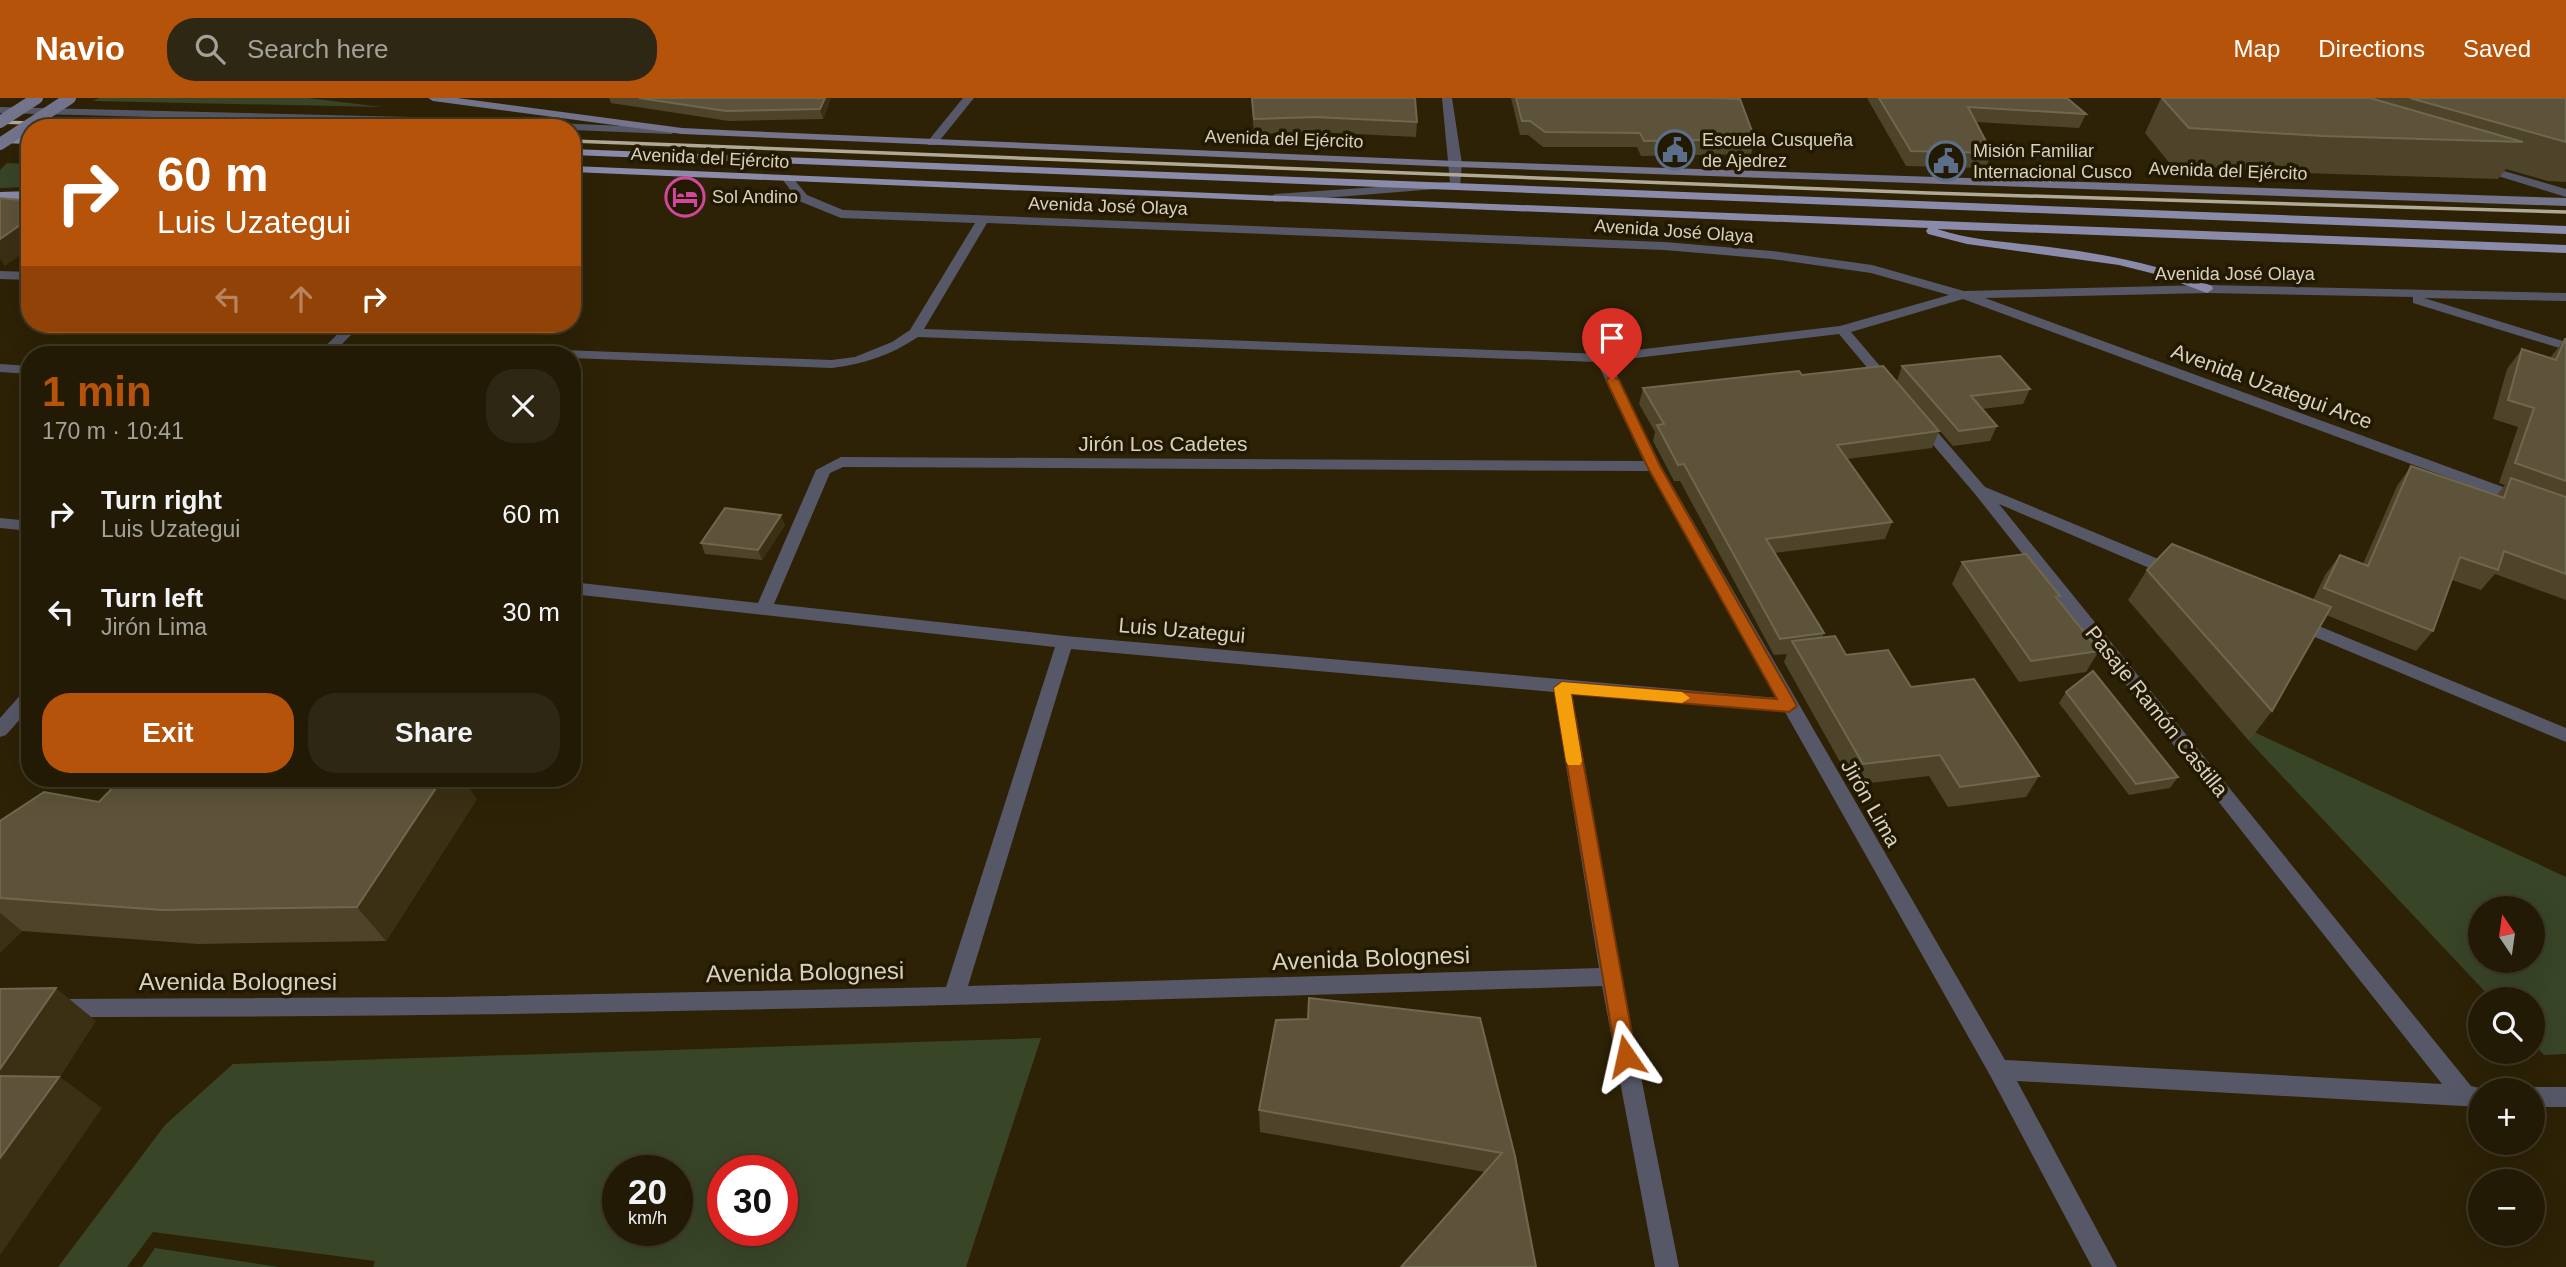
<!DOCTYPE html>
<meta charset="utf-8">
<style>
body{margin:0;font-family:Arial,sans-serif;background:#2e2713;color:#f1f3f6;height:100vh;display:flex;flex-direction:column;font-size:26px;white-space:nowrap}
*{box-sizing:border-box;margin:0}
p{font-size:23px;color:#a2a19a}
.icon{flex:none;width:38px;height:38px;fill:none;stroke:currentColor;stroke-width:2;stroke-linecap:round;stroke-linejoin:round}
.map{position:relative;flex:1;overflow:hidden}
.details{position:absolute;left:21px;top:248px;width:560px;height:441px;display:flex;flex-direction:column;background:#221a04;border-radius:28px;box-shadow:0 7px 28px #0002,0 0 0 2px #3f3826}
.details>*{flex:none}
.guide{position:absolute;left:21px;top:21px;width:560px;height:214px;border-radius:28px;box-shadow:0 7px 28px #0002,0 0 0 2px #3f3826;background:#b45309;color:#fff;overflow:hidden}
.needle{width:46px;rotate:347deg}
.controls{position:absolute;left:2468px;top:798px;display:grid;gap:14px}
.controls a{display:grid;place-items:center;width:77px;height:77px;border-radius:50%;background:#221a04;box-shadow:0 7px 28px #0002,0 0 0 2px #3f3826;font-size:35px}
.speed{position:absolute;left:602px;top:1057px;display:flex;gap:14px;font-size:35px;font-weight:700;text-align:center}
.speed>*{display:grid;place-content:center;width:91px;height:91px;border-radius:50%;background:#221a04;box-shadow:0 7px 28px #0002,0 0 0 2px #3f3826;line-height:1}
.speed small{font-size:18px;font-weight:400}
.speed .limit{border:10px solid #d22;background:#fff;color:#111}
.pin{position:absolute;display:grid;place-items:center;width:60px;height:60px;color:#fff;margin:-72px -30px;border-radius:50% 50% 50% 0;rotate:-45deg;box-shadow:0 0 7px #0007}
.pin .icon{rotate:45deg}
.me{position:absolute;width:77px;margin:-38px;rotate:349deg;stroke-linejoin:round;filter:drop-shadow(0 0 5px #0008)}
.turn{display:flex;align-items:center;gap:24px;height:147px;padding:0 21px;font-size:32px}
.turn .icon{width:91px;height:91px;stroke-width:2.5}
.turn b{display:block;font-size:49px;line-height:60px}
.lanes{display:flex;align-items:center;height:66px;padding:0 21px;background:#0003;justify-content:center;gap:35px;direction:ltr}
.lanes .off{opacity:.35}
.round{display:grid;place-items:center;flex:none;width:74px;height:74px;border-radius:28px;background:#2e2713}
.summary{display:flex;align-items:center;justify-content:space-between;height:119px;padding:0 21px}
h1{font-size:42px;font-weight:700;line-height:52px;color:#b45309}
.primary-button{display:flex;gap:14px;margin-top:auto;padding:14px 21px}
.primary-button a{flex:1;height:80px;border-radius:28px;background:#b45309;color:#fff;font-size:28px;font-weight:700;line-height:80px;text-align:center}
.primary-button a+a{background:#2e2713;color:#f1f3f6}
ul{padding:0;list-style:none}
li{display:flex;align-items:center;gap:21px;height:98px;padding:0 21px}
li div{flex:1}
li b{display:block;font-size:26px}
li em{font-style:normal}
header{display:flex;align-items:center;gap:42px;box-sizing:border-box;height:98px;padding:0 35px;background:#b45309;color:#fff}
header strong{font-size:33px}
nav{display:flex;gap:38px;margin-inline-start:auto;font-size:24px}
.search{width:490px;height:63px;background:#2e2713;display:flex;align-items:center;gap:18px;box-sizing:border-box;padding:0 24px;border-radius:28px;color:#a2a19a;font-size:26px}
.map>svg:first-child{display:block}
.green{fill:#394527;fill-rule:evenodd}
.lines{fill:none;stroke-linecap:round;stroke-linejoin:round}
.street{fill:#575867;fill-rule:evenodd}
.secondary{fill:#74748d;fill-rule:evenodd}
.primary{fill:#8a8baa;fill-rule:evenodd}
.rail{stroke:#b1a997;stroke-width:3.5}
.secondary-bridge{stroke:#74748d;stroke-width:12}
.wall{fill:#4e4429}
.shaded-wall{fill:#3b3014}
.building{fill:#5d533a;stroke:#70674f;stroke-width:2}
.route{fill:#b45309;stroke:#753606;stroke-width:2}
.slow{fill:#f59e0b}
.labels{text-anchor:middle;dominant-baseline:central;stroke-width:7;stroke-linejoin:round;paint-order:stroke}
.far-street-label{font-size:18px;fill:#d7d1c1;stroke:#231900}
.far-poi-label{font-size:18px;fill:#d7d1c1;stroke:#231900;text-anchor:start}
.street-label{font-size:21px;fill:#d7d1c1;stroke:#231900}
.near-street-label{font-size:24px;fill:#d7d1c1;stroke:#231900}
</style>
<header>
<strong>Navio</strong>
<div class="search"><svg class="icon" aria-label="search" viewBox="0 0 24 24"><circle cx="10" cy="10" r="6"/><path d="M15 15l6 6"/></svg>Search here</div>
<nav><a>Map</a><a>Directions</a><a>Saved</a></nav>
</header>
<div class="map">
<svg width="2566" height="1169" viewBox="0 0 2566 1169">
<rect width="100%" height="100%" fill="#2d2206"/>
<path class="green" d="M99,0H308L382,9L93,3Z
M7,65L30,66V89L0,90V72Z
M2254,634L2566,779V956L2544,957L2532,944V901H2492L2249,643ZM2480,810H2532V863H2480Z
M1041,940L966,1169H373L375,1163L153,1134L127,1169H58L165,1027L233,966ZM618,1073H677V1132H618ZM723,1073H782V1132H723Z
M155,1150L279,1169H142Z"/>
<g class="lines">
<path class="street" d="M963,0H974L936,47H928V43Z
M1442,0H1452L1462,66L1460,89L1275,104L1269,100L1275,96L1450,84Z
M0,9L411,19L671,30L677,33L671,36L572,32V30L0,15Z
M2475,67H2483L2566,91V99L2475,71Z
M788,78L792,79L807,97L843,112L1664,144L1772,153L1872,167L1964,193L2207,187L2566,195V203L2424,200L2566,244V252L2413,205V199L2207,195L1985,200L2566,412V423L1963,201L1851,234L1897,288L1890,292L1885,291L1839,236L1610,263L1661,368L2005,962L2442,986L1975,396L1917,328L1915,325L1917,322H1927L1985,389L2180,470L2182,474L2180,478H2168L1999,406L2471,988L2488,992H2480V1009L2017,983L2117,1169H2092L1991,979L1785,614L1572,595L1621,879L1679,1169H1655L1602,888C1087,904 572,920 56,919L48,917L45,910L48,903L56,901L445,899L946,889L1055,549L572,496V484L758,505L816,372L841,359L1644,363L1597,264L918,239C891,257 864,266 832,270L572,260V257H483L476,253L483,249L832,262L855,259L892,244L910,232L975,125L841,120L799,103L782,81ZM987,125L1664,152L1772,161L1871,175L1949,197L1840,228L1602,256L924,231ZM843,369L1649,373L1778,600L1065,538L774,506L830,375ZM1071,551L1554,594L1599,870L968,888Z
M0,173L30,174V182L0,181Z
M348,226H362L331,257H316Z
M0,266L30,268V276L0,274Z
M0,420L30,423V433L0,430Z
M2297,519L2566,630V644L2291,529L2289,525L2291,521Z
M30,592V610L6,637L0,639V620L24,593Z
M2532,989H2566V1009H2532V992H2524Z"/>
<path class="secondary" d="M428,0H457L682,30L744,33L1456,63L2566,100V108L1456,69L682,36L433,3Z"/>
<path class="primary" d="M0,39L30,40V46L0,45Z
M572,51L2566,128V136L572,57Z
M572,68L1260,97L2566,147V155L1937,131C1973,143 2011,144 2049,149C2105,156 2159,166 2212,188L2213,191L2207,195L2159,177L2119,167L1967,146L1928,136L1926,133L1928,130L572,74Z
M30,93V101L0,102V94Z"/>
<path class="rail" d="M0,24L170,30
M572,43L1929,95L2566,114"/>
<path class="secondary-bridge" d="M0,24L37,0
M0,46L70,0"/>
</g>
<path class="wall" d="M609,0H831L823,21L729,23L611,5Z
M1251,0H1415L1417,24L1416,39L1315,34L1254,36Z
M1511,0H1716L1755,41L1751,56L1641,58L1637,49H1543L1528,37H1520Z
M1867,0H2067L2086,16L2079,30L1976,24L1992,55L1986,70L1906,68Z
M2161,0H2566V84L2548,83L2506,71L2498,81L2301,75L2171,67L2145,35Z
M2565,241H2566V502L2495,476L2481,492L2452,482L2433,533L2416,553L2326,517L2272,613L2249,643L2128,502L2147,472L2313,502L2325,477L2340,457L2363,466L2397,388L2411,368L2496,398L2505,387L2499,385L2518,329L2493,321L2507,271L2522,251L2550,260Z
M1902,268L2030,291L2023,306L1982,311L1997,328L1990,343L1953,348L1897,283Z
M1802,277L1939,333L1932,350L1847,361L1892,424L1885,441L1775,455L1824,535L1822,540L1846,557L1911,589L2039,678L2026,699L1948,709L1929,678L1853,687L1784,564L1787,556L1774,557L1680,383H1674L1653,343L1655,334L1639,306L1643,290Z
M785,427L762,462L705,456L701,445Z
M1962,464L2060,498L2058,502L2099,553L2086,574L2019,584L1952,486Z
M2066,594L2178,679L2170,690L2129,697L2059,605Z
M477,701L386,843L198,846L22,833L0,854V723L99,704Z
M1480,920L1536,1169L1485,1074L1260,1034L1259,1012Z"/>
<path class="shaded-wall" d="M825,0H831L823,21L820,11Z
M30,110V150L5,168L0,161V141L22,115Z
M781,417L785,427L762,462L758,452Z
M442,681H463L477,701L386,843L357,809Z
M0,815L22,833L0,855Z
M56,890L96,923L60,979L102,1010L0,1157V971Z"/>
<path class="building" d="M639,0H825L820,11L726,13Z
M1252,0H1415L1417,24L1315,19L1254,21Z
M1516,0H1716L1740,1L1755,41L1644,43L1640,35L1545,34L1530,23H1522Z
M1879,0H2067L2086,16L1968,9L1992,55L1911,53Z
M2162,0H2370L2523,44L2322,38L2189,30Z
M2410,0H2566V44Z
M0,100L30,103V110L22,115L30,116V120L0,141Z
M2565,241H2566V383L2515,365L2534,310L2508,302L2522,251L2556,262Z
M2000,258L2030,291L1971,298L1997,328L1959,333L1902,268Z
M1883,268L1939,333L1837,347L1892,424L1766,441L1824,535L1780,541L1684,366L1678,367L1657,327L1664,326L1643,290L1799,273L1802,277Z
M2411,368L2504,400L2511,380L2566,399V476L2504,453L2498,472L2460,459L2433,533L2324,490L2340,457L2368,468Z
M725,410L781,417L758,452L701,445Z
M2172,446L2331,509L2272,613L2147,472Z
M2026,456L2060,498L2056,499L2099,553L2031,563L1962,464Z
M1835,538L1846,557L1888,552L1911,589L1974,581L2039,678L1960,689L1940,657L1863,666L1792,543Z
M2093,573L2178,679L2136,686L2066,594Z
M121,681H442L357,809L162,812L0,800V723L44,694L99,704Z
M56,890L0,971V891Z
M1309,900L1480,920L1515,1058L1536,1169H1401L1502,1055L1259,1012L1276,922L1308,921Z
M0,978L59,979L0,1060Z"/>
<path class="route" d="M1612,278L1619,282L1660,368L1797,608L1789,614L1571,596L1636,958L1633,965L1626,967L1619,965L1616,958L1554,590L1562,584L1777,601L1647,368L1606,282Z"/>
<path class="slow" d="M1562,584L1682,594L1690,600L1682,605L1571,596L1582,663L1580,667H1568L1566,663L1554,590Z"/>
<defs>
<g id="civic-ring" transform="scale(2.0125)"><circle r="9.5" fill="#231900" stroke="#5c6f8a" stroke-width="1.5"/><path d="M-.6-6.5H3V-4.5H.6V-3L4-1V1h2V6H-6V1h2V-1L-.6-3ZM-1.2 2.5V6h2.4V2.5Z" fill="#5c6f8a"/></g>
<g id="hotel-ring" transform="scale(2.0125)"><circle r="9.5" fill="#231900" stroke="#d1479c" stroke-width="1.5"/><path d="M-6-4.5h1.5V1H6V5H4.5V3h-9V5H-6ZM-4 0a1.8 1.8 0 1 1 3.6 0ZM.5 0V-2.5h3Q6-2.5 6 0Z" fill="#d1479c"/></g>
</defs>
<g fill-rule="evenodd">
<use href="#civic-ring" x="1675" y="52"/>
<use href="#civic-ring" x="1946" y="63"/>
<use href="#hotel-ring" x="685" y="99"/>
</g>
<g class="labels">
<g class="far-street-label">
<text transform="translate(1284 41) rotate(2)">Avenida del Ejército</text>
<text transform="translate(710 60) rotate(3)">Avenida del Ejército</text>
<text transform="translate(2228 73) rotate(2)">Avenida del Ejército</text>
<text transform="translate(1108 108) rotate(2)">Avenida José Olaya</text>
<text transform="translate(1674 133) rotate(4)">Avenida José Olaya</text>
<text x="2235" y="176">Avenida José Olaya</text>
</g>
<g class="far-poi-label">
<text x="1702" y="42">Escuela Cusqueña<tspan x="1702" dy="21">de Ajedrez</tspan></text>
<text x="1973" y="53">Misión Familiar<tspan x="1973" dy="21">Internacional Cusco</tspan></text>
<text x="712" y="99">Sol Andino</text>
</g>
<g class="street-label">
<text transform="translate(2272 288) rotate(20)">Avenida Uzategui Arce</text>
<text x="1163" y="345">Jirón Los Cadetes</text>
<text transform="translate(1182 532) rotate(5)">Luis Uzategui</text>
<text transform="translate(2157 613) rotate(51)">Pasaje Ramón Castilla</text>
<text transform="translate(1871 705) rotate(60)">Jirón Lima</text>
</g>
<g class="near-street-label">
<text transform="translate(1371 860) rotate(-2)">Avenida Bolognesi</text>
<text transform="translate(805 874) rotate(-1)">Avenida Bolognesi</text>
<text x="238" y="883">Avenida Bolognesi</text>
</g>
</g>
</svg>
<div class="controls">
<a><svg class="needle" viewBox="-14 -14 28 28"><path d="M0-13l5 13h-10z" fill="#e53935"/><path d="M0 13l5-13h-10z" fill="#a2a19a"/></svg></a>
<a><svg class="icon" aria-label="search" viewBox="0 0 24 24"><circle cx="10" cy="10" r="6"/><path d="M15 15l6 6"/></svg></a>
<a>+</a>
<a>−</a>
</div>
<div class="speed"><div>20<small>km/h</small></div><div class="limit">30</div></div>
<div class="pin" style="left:1612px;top:282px;background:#d93025"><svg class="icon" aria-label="arrive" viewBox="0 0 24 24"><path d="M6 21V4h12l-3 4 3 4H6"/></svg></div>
<svg class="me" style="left:1626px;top:958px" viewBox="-20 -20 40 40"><path d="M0-17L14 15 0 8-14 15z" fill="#b45309" stroke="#fff" stroke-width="4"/></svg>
<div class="guide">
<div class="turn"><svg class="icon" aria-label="right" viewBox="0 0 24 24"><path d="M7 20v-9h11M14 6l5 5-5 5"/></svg><div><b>60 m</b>Luis Uzategui</div></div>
<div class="lanes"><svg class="icon off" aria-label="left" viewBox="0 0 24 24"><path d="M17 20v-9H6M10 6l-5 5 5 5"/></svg><svg class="icon off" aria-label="ahead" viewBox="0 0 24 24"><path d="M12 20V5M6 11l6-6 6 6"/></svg><svg class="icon" aria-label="right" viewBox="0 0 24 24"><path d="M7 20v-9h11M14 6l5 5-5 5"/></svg></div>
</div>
<section class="details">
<div class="summary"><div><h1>1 min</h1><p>170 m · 10:41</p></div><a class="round"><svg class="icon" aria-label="close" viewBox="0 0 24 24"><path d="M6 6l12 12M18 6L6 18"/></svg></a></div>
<ul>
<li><svg class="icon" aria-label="right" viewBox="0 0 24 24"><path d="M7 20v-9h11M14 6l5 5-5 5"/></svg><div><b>Turn right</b><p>Luis Uzategui</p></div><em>60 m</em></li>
<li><svg class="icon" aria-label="left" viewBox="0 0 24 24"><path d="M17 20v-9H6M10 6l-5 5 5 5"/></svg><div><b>Turn left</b><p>Jirón Lima</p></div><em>30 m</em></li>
</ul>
<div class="primary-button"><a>Exit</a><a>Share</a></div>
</section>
</div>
